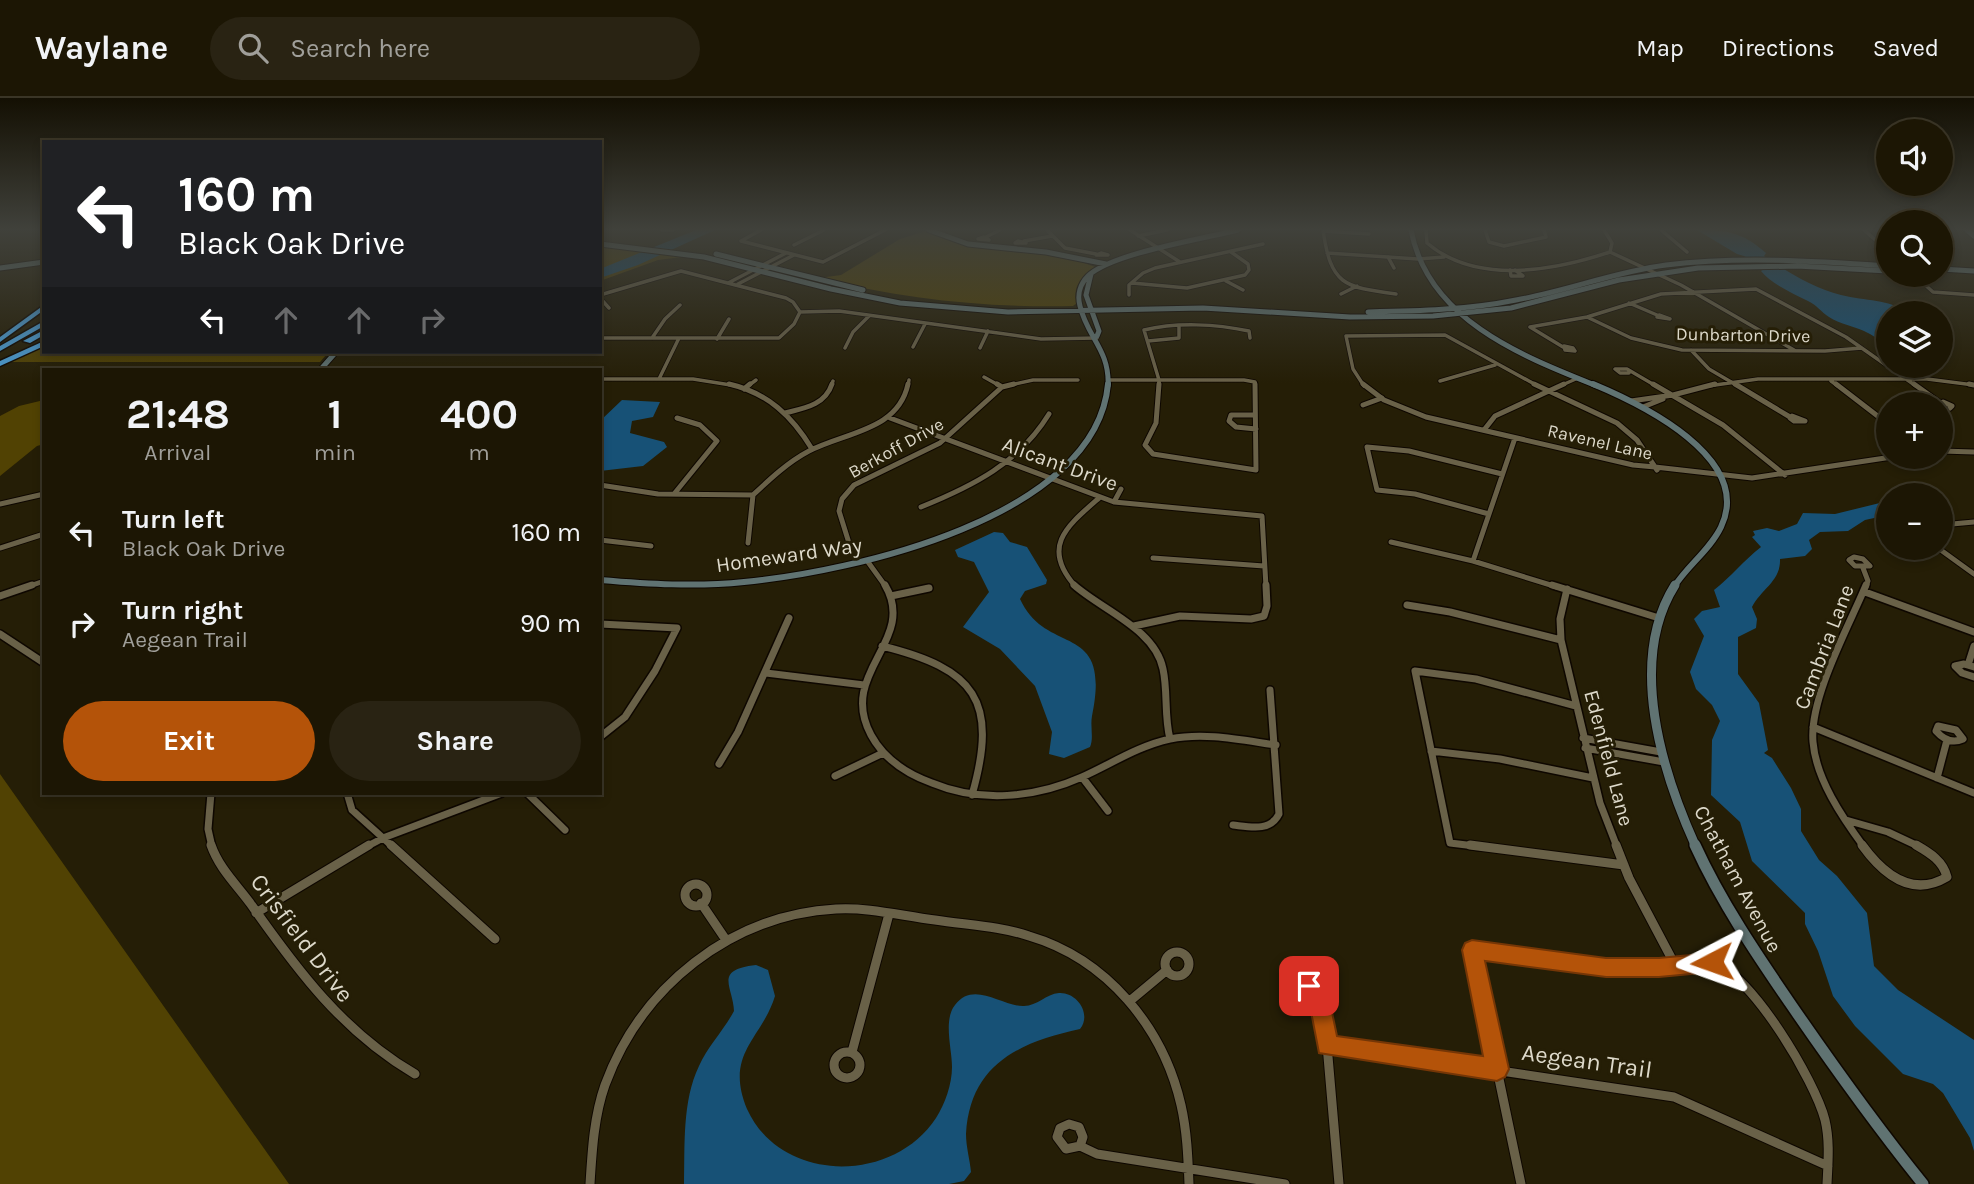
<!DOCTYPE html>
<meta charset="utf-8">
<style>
body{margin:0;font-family:Karla,sans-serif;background:#292313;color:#f1f3f6;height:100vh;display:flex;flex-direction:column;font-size:26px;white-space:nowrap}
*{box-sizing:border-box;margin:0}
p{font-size:23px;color:#a09f9a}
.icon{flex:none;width:38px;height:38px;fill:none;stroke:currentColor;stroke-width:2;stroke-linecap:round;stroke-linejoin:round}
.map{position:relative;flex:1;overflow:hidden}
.details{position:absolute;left:42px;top:270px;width:560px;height:427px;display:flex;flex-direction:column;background:#1c1604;border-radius:0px;box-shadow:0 4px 10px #0003,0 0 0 2px #3a3526}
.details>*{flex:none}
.top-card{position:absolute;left:42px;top:42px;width:560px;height:214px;border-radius:0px;box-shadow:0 4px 10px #0003,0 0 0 2px #3a3526;background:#202124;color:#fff;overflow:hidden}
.buttons{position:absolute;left:1876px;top:21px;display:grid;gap:14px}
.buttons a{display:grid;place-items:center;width:77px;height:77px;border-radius:50%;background:#1c1604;box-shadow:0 4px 10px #0003,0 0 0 2px #3a3526;font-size:35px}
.pin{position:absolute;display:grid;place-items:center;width:60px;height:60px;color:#fff;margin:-30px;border-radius:14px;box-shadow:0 4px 10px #0006}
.me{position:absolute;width:77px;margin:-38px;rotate:266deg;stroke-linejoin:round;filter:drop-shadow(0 0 5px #0008)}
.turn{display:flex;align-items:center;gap:24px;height:147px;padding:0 21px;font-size:32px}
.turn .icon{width:91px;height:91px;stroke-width:2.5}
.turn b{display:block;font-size:49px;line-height:60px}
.lanes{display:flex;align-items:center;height:66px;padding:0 21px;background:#0003;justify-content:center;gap:35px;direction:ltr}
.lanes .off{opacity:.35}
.eta{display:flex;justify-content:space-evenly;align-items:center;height:119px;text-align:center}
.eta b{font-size:42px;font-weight:700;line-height:49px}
.primary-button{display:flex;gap:14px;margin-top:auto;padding:14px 21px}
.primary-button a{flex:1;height:80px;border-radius:42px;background:#b45309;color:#fff;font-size:28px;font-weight:700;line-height:80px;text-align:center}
.primary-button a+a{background:#292313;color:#f1f3f6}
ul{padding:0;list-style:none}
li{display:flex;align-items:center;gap:21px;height:91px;padding:0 21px}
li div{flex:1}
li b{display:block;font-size:26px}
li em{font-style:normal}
header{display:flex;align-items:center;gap:42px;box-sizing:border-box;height:98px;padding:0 35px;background:#1c1604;border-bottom:2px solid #3a3526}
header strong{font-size:33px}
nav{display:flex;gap:38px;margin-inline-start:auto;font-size:24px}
.search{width:490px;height:63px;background:#292313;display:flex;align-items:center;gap:18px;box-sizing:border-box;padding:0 24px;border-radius:38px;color:#a09f9a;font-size:26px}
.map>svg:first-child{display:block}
.green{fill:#514203}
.water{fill:#175176}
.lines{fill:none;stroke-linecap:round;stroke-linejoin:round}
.street-far3-casing{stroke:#0e0700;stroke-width:5}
.street-far2-casing{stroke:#0e0700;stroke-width:7}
.street-far1-casing{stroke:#0e0700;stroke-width:10}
.street-casing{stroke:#0e0700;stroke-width:11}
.secondary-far3-casing{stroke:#0e0700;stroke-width:7}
.secondary-far2-casing{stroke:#0e0700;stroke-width:8}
.secondary-far1-casing{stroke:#0e0700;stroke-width:11}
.secondary-casing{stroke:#0e0700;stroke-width:14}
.highway-casing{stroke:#0e0700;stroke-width:3}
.street-far3{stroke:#696148;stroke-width:3.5}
.street-far2{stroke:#696148;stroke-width:5}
.street-far1{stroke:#696148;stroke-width:7}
.street{stroke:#696148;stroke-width:9}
.secondary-far3{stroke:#607372;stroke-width:5}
.secondary-far2{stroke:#607372;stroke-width:6}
.secondary-far1{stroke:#607372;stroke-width:9}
.secondary{stroke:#607372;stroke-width:11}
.highway{fill:#4b9dd4;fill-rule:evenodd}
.route{fill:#b45309;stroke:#753606;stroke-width:2}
.labels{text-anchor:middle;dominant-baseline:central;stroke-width:6;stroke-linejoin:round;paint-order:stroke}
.far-street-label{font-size:18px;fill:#ddd9ca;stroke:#251e06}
.street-label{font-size:21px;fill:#ddd9ca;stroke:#251e06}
.near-street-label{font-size:24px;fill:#ddd9ca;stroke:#251e06}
</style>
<header>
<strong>Waylane</strong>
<div class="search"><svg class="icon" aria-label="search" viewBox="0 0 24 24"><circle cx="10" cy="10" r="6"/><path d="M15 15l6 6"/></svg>Search here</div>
<nav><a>Map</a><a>Directions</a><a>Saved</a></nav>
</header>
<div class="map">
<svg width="1974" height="1086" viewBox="0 0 1974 1086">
<rect width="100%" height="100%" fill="#251e06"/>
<path class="green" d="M926,133L962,146L1071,160L1095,169C1083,179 1071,188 1077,205L1073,208C987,210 902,201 819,180L841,177L900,141Z
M600,147L682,156V159L658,162L600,183V166L603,165L600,162Z
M44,248V254L327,256L320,264H10Z
M44,302V346L37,348L0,378V318L19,308Z
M0,676L289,1086H0Z"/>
<path class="water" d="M696,132H715L638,167L600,180V171Z
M1697,132C1728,132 1742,134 1766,155L1764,158C1786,173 1815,191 1841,197C1866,203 1888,201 1910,215H1888V247C1880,243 1873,237 1864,233C1853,228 1840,226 1829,219C1821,214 1817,207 1808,203C1792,195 1770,185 1761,173L1764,171L1744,158L1737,156Z
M622,302L660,304L653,319L632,323L630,335L664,344L667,349L643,368L600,373V323Z
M1888,403V417L1865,422L1848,433L1820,434L1809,442L1812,451L1805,458L1780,461C1781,483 1761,491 1752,509L1757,521L1756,530L1738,539V576L1759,605L1768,652L1764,655L1772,660L1791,690L1801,711V733L1819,762L1837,778L1867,815L1874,868L1898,892L1974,942V1053L1970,1040L1943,995L1933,986L1903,976L1855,928L1833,898L1818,853L1805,826V815L1752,763L1740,724L1711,697L1712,642L1720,623L1712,607L1696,591L1690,574L1704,538L1694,521L1702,513L1720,509L1714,492C1732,478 1743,463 1761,449L1752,439L1755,437L1753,433L1767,430L1779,433L1797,426L1803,415L1835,416Z
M994,434L1003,435L1010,444L1027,449L1047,482L1046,486L1025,493L1020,501C1047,560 1112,521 1092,618C1090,629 1094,640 1090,649L1064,660L1049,656L1052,634L1035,588L1000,551L963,529L989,494L974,464L958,459L955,452Z
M756,867L768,872L775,898C762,941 724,955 747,1011C781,1086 893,1086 936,1020C945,1006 952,986 952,969C952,951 943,922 955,907C974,882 1002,909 1024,908C1037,908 1046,896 1059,895C1077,894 1092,916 1080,931C1020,944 970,966 966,1036C966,1049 970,1062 971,1074L964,1083L949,1086H684C685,1048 682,1003 699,968C708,948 724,932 734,913C733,888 713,872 756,867Z"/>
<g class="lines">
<g class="street-far3-casing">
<path id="street-far3" d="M662,132H673
M1047,132L1065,150L1096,156
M1130,132L1180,164
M1323,132C1331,187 1343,189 1396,196
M1426,132L1427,145C1476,187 1553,173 1610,154L1612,145L1604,132
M1485,132L1489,144L1504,148L1546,139L1544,132
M1661,132L1687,154
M1864,132L1888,153
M1323,133L1369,136
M1138,138L1167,132
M984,139L989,142L978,141Z
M986,139L1000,132
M741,143L823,164L885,132
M741,143L761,132
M1018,143L1026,145H1015Z
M1024,143L1052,138
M794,147L824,132
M1610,154L1681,187L1794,252
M1101,155L1108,157H1096Z
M1327,155L1418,161L1444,159
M1388,159L1394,170
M1510,172L1511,178H1523L1515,172
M1914,177L1933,194L1974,197
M1226,183L1243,192
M730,184L786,155
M1132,185L1187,190L1245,177L1249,172L1248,166L1231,154
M738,186L794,157
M1341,196L1357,188
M600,197L681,173L786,200L793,204L800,214L794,226L779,240H600
M1129,197V187L1143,175L1155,170L1263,146
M600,200L609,210
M1629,205L1657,217
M800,214L839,213L1041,241L1097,240
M1659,217L1670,221L1657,219Z
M1587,219L1631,240L1682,252L1825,253L1862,250
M1530,229L1587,219L1661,196L1756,191L1846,239L1916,288
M1530,229L1563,249
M652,240L665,221L680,207
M717,241L729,221
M1148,243L1179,240V228
M1564,248L1573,250L1575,253L1565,252Z
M913,249L925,226
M845,250L853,234L869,218
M980,250L988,233
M1691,252L1709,271L1738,288
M1629,275H1620L1615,271H1627L1656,288
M984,279L1000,288
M600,281H693L737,288
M659,281L679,240
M1109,282H1159
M1159,282H1244L1255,284V288
M1159,282L1144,232C1177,224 1216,226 1249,233L1250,240
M1440,283L1495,267
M1831,283L1838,288
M748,288L756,282
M831,288L833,283
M908,288L909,282
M1006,288L1033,282H1078
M1159,288V282
M1364,288L1353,271L1346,238L1445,237L1538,288
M1560,288L1578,280
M1708,288L1758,281H1927L1974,287"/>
</g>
<g class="street-far2-casing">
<path id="street-far2" d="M729,286C768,295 792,318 812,351
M997,286L1002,289
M1159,286L1156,325L1145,347L1153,356L1256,372L1255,286
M1363,286L1384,302L1426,319L1633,367L1655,369
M1534,286L1617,325L1637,342L1655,369
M1653,286L1723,327L1785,377
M1735,286L1790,319
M1836,286L1888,326
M1914,286L1939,304
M1969,286L1974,287
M744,291L750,286
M1631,303L1673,297L1715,286
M1937,306L1943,304L1952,308L1950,310
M1363,307L1382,300
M1643,309L1663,301
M785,315C805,310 825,307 832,286
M1255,317H1231L1229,323L1236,329L1256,331
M1792,318L1805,323H1794L1790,320Z
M890,320L1114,404L1262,418L1266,489
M1484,332L1495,318L1564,286
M1941,353L1974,354
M1655,369L1752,380L1892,359
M1655,369L1657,372
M600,387L658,396L753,397
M674,396L717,343L700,327L677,320
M1114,404L1121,391
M0,406L44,396
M921,409C973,388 1019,365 1049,316
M1489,416L1415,396L1377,392L1367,349L1409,353L1502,376
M1941,427L1974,424
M600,442L651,448
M1391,444L1473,463L1557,489
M748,445L753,397C770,381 788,364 809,353C845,334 898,333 908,286
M849,445L839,413L842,401L854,387L940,345L1002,289L1014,286
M0,450L44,436
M1938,450L1974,476
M1854,459L1863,461L1870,468H1855L1849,462Z
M1153,460L1264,468
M1473,463L1515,340
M868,464L886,489
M1863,470L1868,483L1866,489
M27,489L44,483
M1076,489C1040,449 1067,428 1099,400"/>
</g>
<g class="street-far1-casing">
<path id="street-far1" d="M885,487C918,543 837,574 871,637C884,661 907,676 932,685C980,705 1035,700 1082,679C1111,666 1138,648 1170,641C1205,634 1241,642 1276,647
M1074,487C1102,512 1155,531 1163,571C1168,594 1164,618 1170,641
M1552,487L1659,520
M1567,491L1560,521L1561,542L1600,705L1617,749
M1865,494L1974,534
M0,498L32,487
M891,498L929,490
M1407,507L1450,514L1561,542
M600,526L677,530L655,573L625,619L600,639
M1134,528L1180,518L1251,521L1264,518L1267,508L1266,487
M0,536L44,565
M882,548C975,571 999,602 972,697
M1968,567L1974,548
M1974,569L1964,566L1955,568L1962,575L1974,579
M766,575L864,587
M1938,628L1956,632L1963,641C1952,646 1943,641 1936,633Z
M1813,629L1974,695
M1583,640L1661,654
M1585,650L1664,664
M1431,653L1500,661L1593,680
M719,666L738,634L789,520
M835,678L883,655
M1082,679L1108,713
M1937,680L1947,642
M211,695L208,731L212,749
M347,695L352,712L393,749
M527,695L565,732
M1846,722L1888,734L1920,749
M1233,727C1250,729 1270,734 1279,716L1270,592
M366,749L383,740L502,695
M1483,749L1450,745L1415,573L1476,581L1576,608
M1864,749C1842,719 1816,681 1813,644C1809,600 1849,528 1866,487"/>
</g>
<g class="street-casing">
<path id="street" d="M211,747C219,770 236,786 250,805C297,872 343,934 415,976
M391,747L495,841
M1470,747L1624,767
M1616,747L1629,780L1675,867
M1862,747C1883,776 1912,800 1947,779C1943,763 1930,755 1916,747
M685 797a11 11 0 1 1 22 0a11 11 0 1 1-22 0Z
M701,805L726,842
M256,815L369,747
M1165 866a12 12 0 1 1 24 0a12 12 0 1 1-24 0Z
M1307 882a11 11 0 1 1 22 0a11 11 0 1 1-22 0Z
M1318,893L1327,947L1339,1086
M1131,902L1167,872
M1327,947L1674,999L1828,1068
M852,954L889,816
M834 967a13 13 0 1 1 26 0a13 13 0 1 1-26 0Z
M1069,1026L1079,1029L1083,1039L1080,1048L1066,1051L1057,1039L1060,1030Z
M1080,1048L1097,1056L1285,1086
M590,1086C592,1053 594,1018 605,987C641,889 730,817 836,811C869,809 902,818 935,822C967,827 999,828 1029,838C1107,861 1163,929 1181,1007C1187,1033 1188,1060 1189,1086
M1521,1086L1472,852C1525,859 1578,870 1632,870C1657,870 1687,857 1712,864C1751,875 1815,983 1825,1022C1830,1043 1828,1065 1827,1086"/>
</g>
<g class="secondary-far3-casing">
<path id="secondary-far3" d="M929,132L968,146L1046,154L1106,166
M1411,132C1428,222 1522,258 1597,288
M1967,132L1974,138
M600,146L704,159L831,191L900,205L1008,214L1203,210L1350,219L1433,218L1511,210L1619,182L1698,170L1797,168L1888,173
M716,156L863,192
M0,170L44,164
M1941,171L1974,173
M1091,176L1086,197L1099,233L1097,238
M1368,214C1417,213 1467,212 1516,202C1567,193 1614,174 1666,167C1739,158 1814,163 1888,168
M321,271L336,254
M1108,288C1110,252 1087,239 1080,208C1077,197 1080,186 1088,178C1112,155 1203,141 1238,132"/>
</g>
<g class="secondary-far2-casing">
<path id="secondary-far2" d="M1593,286C1641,306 1754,360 1721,429C1710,452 1687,468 1674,489
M600,482C648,486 696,489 744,484C851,474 1096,420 1108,286"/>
</g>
<g class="secondary-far1-casing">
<path id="secondary-far1" d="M1675,487C1627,563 1662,674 1696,749"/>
</g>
<g class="secondary-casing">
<path id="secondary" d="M1695,747C1721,804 1757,857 1792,908C1834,969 1877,1029 1923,1086"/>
</g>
<g class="highway-casing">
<path id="highway" d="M44,207V212L0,244V239Z
M44,223V228L0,253V248Z
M44,232V237L30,245L23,243Z
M44,243V248L0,268V263Z"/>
</g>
<use href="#street-far3" class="street-far3"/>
<use href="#street-far2" class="street-far2"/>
<use href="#street-far1" class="street-far1"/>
<use href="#street" class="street"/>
<use href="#secondary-far3" class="secondary-far3"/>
<use href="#secondary-far2" class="secondary-far2"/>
<use href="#secondary-far1" class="secondary-far1"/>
<use href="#secondary" class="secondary"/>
<use href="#highway" class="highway"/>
</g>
<linearGradient id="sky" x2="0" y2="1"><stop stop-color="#141003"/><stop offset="0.46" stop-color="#40413b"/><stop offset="1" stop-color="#40413b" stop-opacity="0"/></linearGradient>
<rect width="1974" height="285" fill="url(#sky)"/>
<path class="route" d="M1472,842L1606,860H1659L1712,855L1720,858L1723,864L1720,871L1712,874L1659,879H1606L1485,863L1509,971L1505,979L1497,983L1319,955L1308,898L1301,895L1298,888L1301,881L1309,878L1326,886L1337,938L1483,958L1462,852L1465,845Z"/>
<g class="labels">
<g class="far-street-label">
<text transform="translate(1743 237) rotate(1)">Dunbarton Drive</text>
<text transform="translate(1600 344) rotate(13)">Ravenel Lane</text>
<text transform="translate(896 350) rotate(-29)">Berkoff Drive</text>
</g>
<g class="street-label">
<text transform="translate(1060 366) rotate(20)">Alicant Drive</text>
<text transform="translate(789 457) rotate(-8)">Homeward Way</text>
<text transform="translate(1824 549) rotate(-69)">Cambria Lane</text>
<text transform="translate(1609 660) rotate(75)">Edenfield Lane</text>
<text transform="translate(1738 781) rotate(62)">Chatham Avenue</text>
</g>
<g class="near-street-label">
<text transform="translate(302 840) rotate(53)">Crisfield Drive</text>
<text transform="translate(1587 963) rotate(8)">Aegean Trail</text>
</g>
</g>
</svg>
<div class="buttons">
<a><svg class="icon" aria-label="sound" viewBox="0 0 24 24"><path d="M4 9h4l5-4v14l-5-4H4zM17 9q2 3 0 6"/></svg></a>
<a><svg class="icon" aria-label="search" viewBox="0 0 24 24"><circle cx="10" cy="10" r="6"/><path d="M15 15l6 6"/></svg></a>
<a><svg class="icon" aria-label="layers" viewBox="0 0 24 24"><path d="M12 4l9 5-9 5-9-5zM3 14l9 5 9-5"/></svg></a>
<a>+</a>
<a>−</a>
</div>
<div class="pin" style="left:1309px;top:888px;background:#d93025"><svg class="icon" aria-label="arrive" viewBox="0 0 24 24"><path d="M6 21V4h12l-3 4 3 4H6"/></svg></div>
<svg class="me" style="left:1712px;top:864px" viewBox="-20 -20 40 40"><path d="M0-17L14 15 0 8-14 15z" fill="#b45309" stroke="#fff" stroke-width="4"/></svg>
<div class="top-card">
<div class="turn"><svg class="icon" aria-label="left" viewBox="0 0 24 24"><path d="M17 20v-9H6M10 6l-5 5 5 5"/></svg><div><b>160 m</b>Black Oak Drive</div></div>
<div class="lanes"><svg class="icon" aria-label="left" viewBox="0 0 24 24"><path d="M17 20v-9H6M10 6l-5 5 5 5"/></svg><svg class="icon off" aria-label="ahead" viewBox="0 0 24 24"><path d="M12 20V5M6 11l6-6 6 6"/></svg><svg class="icon off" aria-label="ahead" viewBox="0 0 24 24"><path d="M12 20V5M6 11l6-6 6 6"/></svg><svg class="icon off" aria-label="right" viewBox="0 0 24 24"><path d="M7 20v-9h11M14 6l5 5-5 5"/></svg></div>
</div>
<section class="details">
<div class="eta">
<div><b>21:48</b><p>Arrival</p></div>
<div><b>1</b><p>min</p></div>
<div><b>400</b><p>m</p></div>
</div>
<ul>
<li><svg class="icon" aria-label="left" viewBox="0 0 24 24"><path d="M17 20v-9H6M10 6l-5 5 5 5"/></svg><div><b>Turn left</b><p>Black Oak Drive</p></div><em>160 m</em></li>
<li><svg class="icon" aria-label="right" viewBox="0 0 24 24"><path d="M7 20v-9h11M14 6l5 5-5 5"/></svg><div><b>Turn right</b><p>Aegean Trail</p></div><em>90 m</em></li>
</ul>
<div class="primary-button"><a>Exit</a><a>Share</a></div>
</section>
</div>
